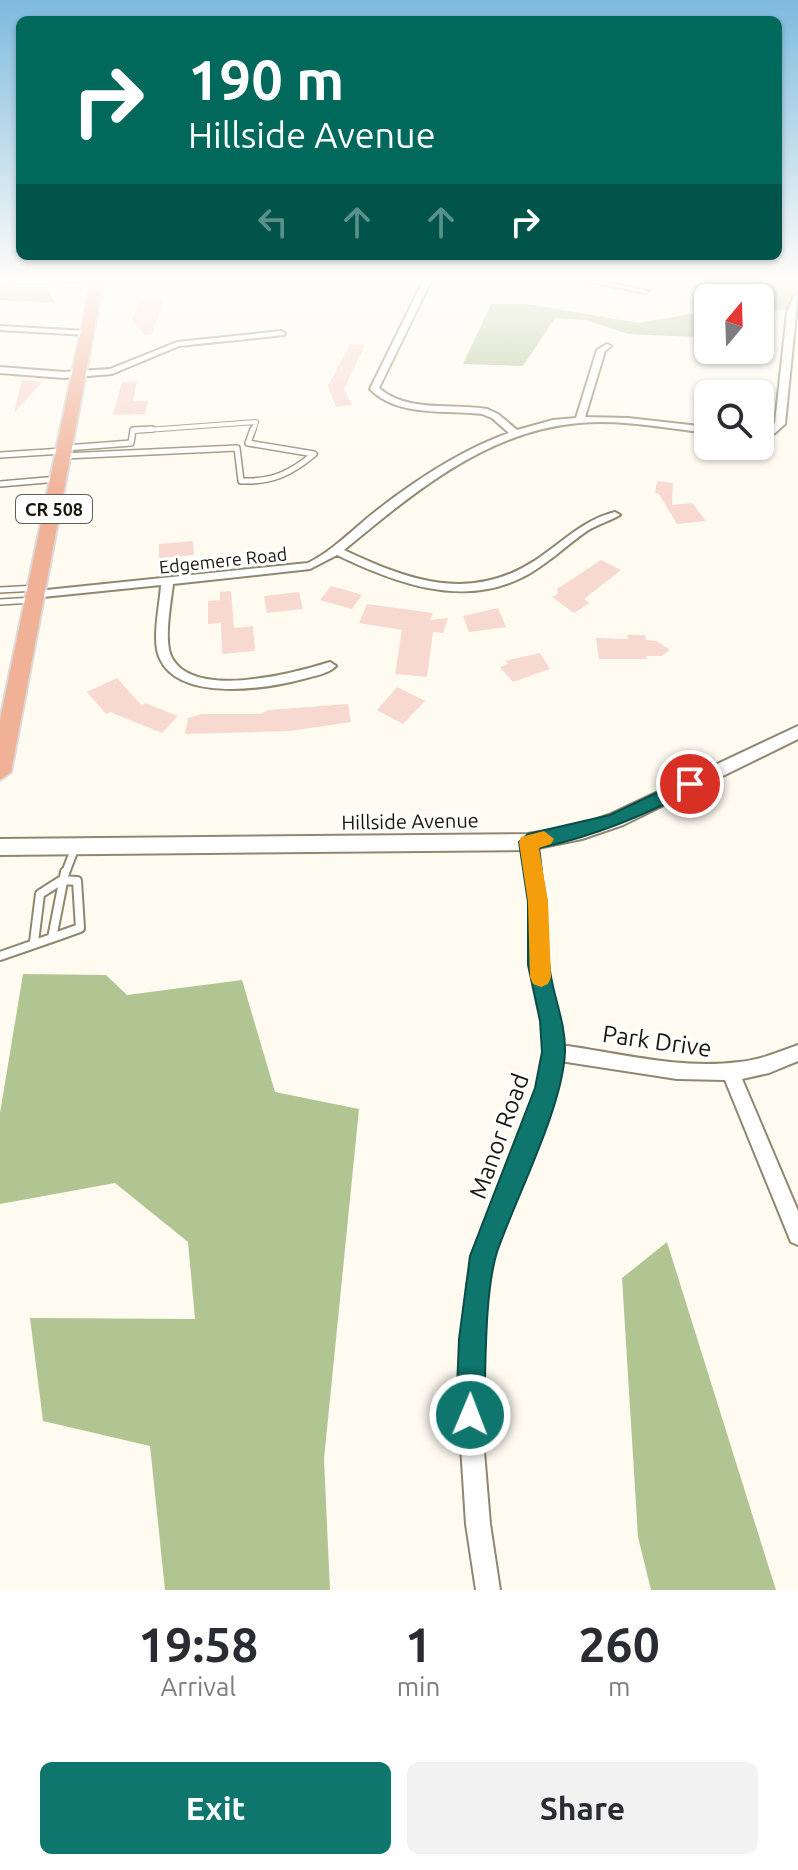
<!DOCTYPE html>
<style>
body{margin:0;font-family:Ubuntu,sans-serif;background:#f2f2f3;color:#2b2b33;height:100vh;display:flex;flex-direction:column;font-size:30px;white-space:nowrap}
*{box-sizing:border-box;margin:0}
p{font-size:26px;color:#7c7c81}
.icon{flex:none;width:44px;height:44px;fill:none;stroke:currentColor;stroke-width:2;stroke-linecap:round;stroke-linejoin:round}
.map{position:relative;height:1590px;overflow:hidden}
.panel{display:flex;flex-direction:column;background:#fff;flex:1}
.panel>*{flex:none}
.top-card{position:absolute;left:16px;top:16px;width:766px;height:244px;border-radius:12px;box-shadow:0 2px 6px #0004;background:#00695c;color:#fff;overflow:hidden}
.needle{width:52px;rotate:19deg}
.buttons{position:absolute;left:694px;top:284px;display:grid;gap:16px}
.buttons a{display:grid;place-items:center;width:80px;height:80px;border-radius:12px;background:#fff;box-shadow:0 2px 6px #0004;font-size:40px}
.pin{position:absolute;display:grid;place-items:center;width:68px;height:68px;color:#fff;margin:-34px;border:4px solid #fff;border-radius:50%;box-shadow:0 2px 8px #0007}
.me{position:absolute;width:88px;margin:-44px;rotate:1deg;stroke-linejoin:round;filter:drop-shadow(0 0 6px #0008)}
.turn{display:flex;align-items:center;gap:28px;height:168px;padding:0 40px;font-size:36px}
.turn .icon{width:104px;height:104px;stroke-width:2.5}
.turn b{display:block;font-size:56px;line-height:68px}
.lanes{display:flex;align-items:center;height:76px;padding:0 40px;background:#0003;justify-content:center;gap:40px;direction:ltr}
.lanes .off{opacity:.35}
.eta{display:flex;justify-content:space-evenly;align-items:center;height:136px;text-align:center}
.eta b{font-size:48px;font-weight:700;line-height:56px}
.button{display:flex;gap:16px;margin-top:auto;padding:16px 40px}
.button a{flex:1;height:92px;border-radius:12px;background:#0f766e;color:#fff;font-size:32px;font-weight:700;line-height:92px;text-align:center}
.button a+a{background:#f2f2f3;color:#2b2b33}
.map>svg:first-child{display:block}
.forest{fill:#b1c593}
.building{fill:#f8d9cf}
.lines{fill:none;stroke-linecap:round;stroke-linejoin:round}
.service-far3-casing{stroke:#8f876f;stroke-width:6}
.service-far2-casing{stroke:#8f876f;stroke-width:8}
.service-far1-casing{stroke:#8f876f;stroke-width:11}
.service-casing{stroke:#8f876f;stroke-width:12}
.minor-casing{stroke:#8f876f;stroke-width:4}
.tertiary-casing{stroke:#8f876f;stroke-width:4}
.primary-casing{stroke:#dadad8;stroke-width:4}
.service-far3{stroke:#fff;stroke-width:4}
.service-far2{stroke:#fff;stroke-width:5}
.service-far1{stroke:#fff;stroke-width:7}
.service{stroke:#fff;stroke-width:8}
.minor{fill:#fff;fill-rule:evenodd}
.tertiary{fill:#fff;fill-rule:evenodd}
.primary{fill:#f1b197;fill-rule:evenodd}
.route{fill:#0f766e;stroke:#0a4d48;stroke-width:2}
.slow{fill:#f59e0b}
.labels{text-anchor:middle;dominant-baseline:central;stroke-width:6;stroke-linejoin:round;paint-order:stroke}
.shield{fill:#fff;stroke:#5f5d56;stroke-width:2}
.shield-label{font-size:18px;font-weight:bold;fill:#1a170d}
.far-street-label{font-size:18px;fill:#1a170d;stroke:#fff}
.street-label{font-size:20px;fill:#1a170d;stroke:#fff}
.near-street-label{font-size:24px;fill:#1a170d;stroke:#fff}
</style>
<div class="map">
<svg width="798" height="1590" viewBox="0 0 798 1590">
<rect width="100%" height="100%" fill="#fffbf1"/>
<path class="forest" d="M708,277H794L798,280V309L760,311V298H708V321L695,337L628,334L586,320L555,318L523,366L463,364L491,304H527L639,323L701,312Z
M0,286L47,287L55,303L0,300Z
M23,974L106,975L127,995L242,980L275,1092L359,1109L324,1459L330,1590H165L150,1446L43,1421L30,1318L195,1319L188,1242L115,1183L0,1204V1113Z
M667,1242L769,1568L776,1590H651L638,1537L622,1278Z"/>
<path class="building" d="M139,300H163L152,334L145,335L132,320Z
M350,344L365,345L344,389L352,405L336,407L328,386Z
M22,380L42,382L14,413Z
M137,381L133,401H148L145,414L113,415L122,382Z
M657,481L673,483L672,505L692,503L706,521L677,524L659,494L655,493Z
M193,541L194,555L159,558V544Z
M601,560L621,570L584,599L590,603L574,613L552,597L558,594L557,589Z
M331,586L349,591L362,595L352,609L320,600Z
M231,591L234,628L253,626L255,651L222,654L221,623L208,624V601L220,600V592Z
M299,592L303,609L267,613L264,596Z
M367,604L433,613L430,620L448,618L443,633L433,632L427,677L395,674L402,630L359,623Z
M498,608L506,627L469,632L463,616Z
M627,635H645L646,640L657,641L670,650L662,656H646L647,659H599L596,638L628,639Z
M540,653L550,669L513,682L500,667L508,664L505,661Z
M117,678L142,706L145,703L178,716L162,733L110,712L106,714L87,692Z
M397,687L425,701L403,724L377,710Z
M348,704L351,722L290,731L185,734L188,718L202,714H260L269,710Z"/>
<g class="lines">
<g class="service-far3-casing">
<path id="service-far3" d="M0,283L98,279
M133,431L256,422L253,431"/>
</g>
<g class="service-far2-casing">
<path id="service-far2" d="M66,448L131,443L133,430L152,429
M0,455L63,451
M64,456L237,448L241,481C272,482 290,474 314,454L248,443L253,429
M0,484L58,479
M0,590L37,588
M0,602L34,600"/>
</g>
<g class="service-far1-casing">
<path id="service-far1" d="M65,874L75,848"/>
</g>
<g class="service-casing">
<path id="service" d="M34,942L40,894L62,880L77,881L80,928L52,938
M0,956L52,938L65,872"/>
</g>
<g class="minor-casing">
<path id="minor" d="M425,277H433L379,388C407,413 453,403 487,409L498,414L517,430L553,420L576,418L597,350L607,344L611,346L605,351L585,417L628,418L708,427V433C665,428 622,419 579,423C486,431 413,493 344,550C410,581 470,603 536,560C563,542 583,520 615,512L620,515C610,521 598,524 587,531C565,546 546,566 521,578C460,608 393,582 337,555L310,569L173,584C171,602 163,642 172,658C195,700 295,673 330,662L336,666C328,674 314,676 303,679C266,689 180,702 160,659C151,641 160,605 161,585L33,598L31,595L37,591L308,563C334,550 353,529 376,511C416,480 461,450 509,433L492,418L482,414C446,410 397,417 370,389Z
M567,277H581L649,291L645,293Z
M798,294L785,424L775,433L760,436V430L769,429L775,423L787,313L794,296Z
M0,326L87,331L91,333L87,335L0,330Z
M281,331L285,333L284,335L179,346L112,374L64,378L0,373V367L64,372L110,369L177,342Z
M528,836L533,838L535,842L546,902V965L559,1021L561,1045C619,1053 680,1070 739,1062C760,1060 779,1052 798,1045V1061L769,1073L742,1079L798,1211V1245L791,1242L725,1080L677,1079L560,1061L556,1088L493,1256L487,1287L481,1415L490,1524L500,1590H476L466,1524L459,1415L467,1287L473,1256L538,1088L544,1052L543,1021L530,965V902L521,842L523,838Z"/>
</g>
<g class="tertiary-casing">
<path id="tertiary" d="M798,726V739L623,825L582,839L528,850L0,855V839L528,834L581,825L609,815Z"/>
</g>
<g class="primary-casing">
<path id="primary" d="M92,277H104L11,772L0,780V720Z"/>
</g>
<use href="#service-far3" class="service-far3"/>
<use href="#service-far2" class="service-far2"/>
<use href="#service-far1" class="service-far1"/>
<use href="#service" class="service"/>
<use href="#minor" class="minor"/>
<use href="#tertiary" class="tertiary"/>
<use href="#primary" class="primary"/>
</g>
<linearGradient id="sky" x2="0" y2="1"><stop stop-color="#7dbade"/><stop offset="0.56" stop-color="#fffdf9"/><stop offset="1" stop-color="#fffdf9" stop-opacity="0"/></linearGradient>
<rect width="798" height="499" fill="url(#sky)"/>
<path class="route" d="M690,777L696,779V789C644,815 596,836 539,848C545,889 545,922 549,962C551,992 566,1021 565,1052C563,1107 516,1197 497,1252C484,1294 486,1370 484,1415L480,1425L470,1430L460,1425L456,1415L459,1339L470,1256L535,1088L542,1052L540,1021L528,965V902L519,842L528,834L610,815Z"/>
<path class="slow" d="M544,831L554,839L551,844L539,848L548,902L551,977L548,984L541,987L533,984L530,977L528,902L519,842L521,837Z"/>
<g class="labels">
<rect class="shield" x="16" y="495" width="76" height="28" rx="6"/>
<g class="shield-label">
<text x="54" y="509">CR 508</text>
</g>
<g class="far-street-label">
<text transform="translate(223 560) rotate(-6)">Edgemere Road</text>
</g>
<g class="street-label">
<text transform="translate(410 821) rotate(-1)">Hillside Avenue</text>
</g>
<g class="near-street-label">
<text transform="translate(657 1041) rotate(8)">Park Drive</text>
<text transform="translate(499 1136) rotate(-70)">Manor Road</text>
</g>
</g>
</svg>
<div class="buttons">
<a><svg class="needle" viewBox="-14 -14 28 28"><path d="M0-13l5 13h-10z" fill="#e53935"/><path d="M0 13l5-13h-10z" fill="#7c7c81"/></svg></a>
<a><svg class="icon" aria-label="search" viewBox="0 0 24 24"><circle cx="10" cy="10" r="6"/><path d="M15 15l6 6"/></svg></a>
</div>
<div class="pin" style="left:690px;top:784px;background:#d93025"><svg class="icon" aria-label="arrive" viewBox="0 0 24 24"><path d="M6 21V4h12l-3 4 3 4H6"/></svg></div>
<svg class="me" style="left:470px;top:1415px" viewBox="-20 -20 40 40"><circle r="17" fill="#0f766e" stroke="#fff" stroke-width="3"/><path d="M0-11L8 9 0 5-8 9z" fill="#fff"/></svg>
<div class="top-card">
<div class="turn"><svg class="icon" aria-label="right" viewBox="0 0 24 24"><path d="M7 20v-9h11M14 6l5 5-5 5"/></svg><div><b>190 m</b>Hillside Avenue</div></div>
<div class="lanes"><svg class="icon off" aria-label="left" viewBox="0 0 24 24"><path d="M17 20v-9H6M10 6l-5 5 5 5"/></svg><svg class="icon off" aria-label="ahead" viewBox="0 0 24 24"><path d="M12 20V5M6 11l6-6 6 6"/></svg><svg class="icon off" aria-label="ahead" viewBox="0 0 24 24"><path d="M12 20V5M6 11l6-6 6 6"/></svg><svg class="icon" aria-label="right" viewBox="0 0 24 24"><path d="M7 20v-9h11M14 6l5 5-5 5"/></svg></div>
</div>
</div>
<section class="panel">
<div class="eta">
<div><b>19:58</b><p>Arrival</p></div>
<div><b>1</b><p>min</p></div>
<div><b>260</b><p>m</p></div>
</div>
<div class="button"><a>Exit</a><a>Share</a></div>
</section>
